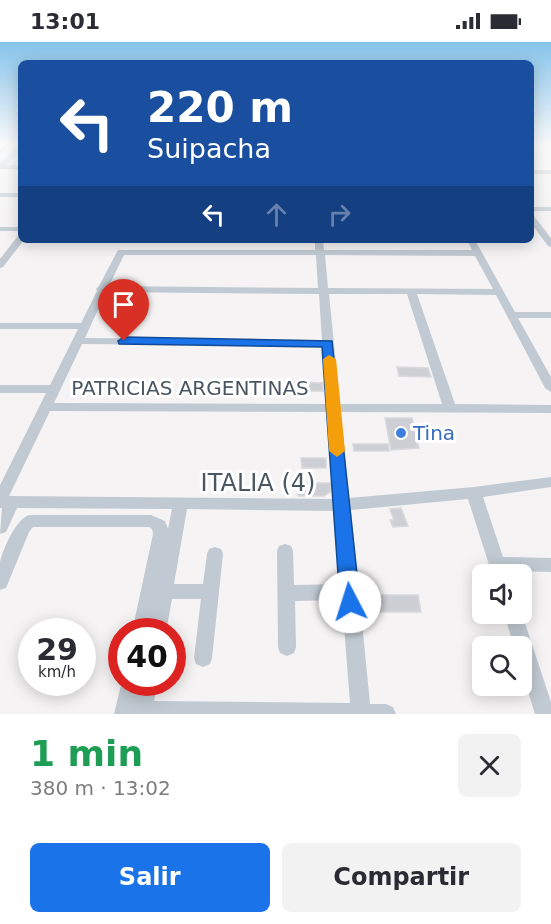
<!DOCTYPE html>
<html lang="es">
<meta charset="utf-8">
<style>
body{margin:0;font-family:"DejaVu Sans",sans-serif;background:#f2f2f3;color:#2b2b33;height:100vh;display:flex;flex-direction:column;font-size:22px;white-space:nowrap}
*{box-sizing:border-box;margin:0}
p{font-size:20px;color:#7c7c81}
.icon{flex:none;width:33px;height:33px;fill:none;stroke:currentColor;stroke-width:2;stroke-linecap:round;stroke-linejoin:round}
.map{position:relative;height:672px;overflow:hidden}
.sheet{display:flex;flex-direction:column;background:#fff;flex:1}
.sheet>*{flex:none}
.banner{position:absolute;left:18px;top:18px;width:516px;height:183px;border-radius:9px;box-shadow:0 3px 15px #0003;background:#1a4fa0;color:#fff;overflow:hidden}
.buttons{position:absolute;left:472px;top:522px;display:grid;gap:12px}
.buttons a{display:grid;place-items:center;width:60px;height:60px;border-radius:9px;background:#fff;box-shadow:0 3px 15px #0003;font-size:30px}
.speed{position:absolute;left:18px;top:576px;display:flex;gap:12px;font-size:30px;font-weight:700;text-align:center}
.speed>*{display:grid;place-content:center;width:78px;height:78px;border-radius:50%;background:#fff;box-shadow:0 3px 15px #0003;line-height:1}
.speed small{font-size:15px;font-weight:400}
.speed .limit{border:9px solid #d22;background:#fff;color:#111}
.pin{position:absolute;display:grid;place-items:center;width:51px;height:51px;color:#fff;margin:-62px -26px;border-radius:50% 50% 50% 0;rotate:-45deg;box-shadow:0 0 6px #0007}
.pin .icon{rotate:45deg}
.me{position:absolute;width:66px;margin:-33px;rotate:355deg;stroke-linejoin:round;filter:drop-shadow(0 0 4px #0008)}
.turn{display:flex;align-items:center;gap:21px;height:126px;padding:0 30px;font-size:27px}
.turn .icon{width:78px;height:78px;stroke-width:2.5}
.turn b{display:block;font-size:42px;line-height:51px}
.lanes{display:flex;align-items:center;height:57px;padding:0 30px;background:#0003;justify-content:center;gap:30px;direction:ltr}
.lanes .off{opacity:.35}
.round{display:grid;place-items:center;flex:none;width:63px;height:63px;border-radius:9px;background:#f2f2f3}
.summary{display:flex;align-items:center;justify-content:space-between;height:102px;padding:0 30px}
h1{font-size:36px;font-weight:600;line-height:45px;color:#1e9e55}
.button{display:flex;gap:12px;margin-top:auto;padding:12px 30px}
.button a{flex:1;height:69px;border-radius:9px;background:#1a73e8;color:#fff;font-size:24px;font-weight:600;line-height:69px;text-align:center}
.button a+a{background:#f2f2f3;color:#2b2b33}
.status{display:flex;justify-content:space-between;align-items:center;height:42px;padding:0 30px;background:#fff;direction:ltr}
.status svg{height:16px;fill:currentColor}
.map>svg:first-child{display:block}
.building{fill:#cdcfd5;stroke:#d7d9de;stroke-width:1.5}
.lines{fill:none;stroke-linecap:round;stroke-linejoin:round}
.minor{fill:#c1cad2;fill-rule:evenodd}
.rail{stroke:#b5b8bd;stroke-width:1.5}
.route{fill:#1a73e8;stroke:#114b97;stroke-width:1.5}
.slow{fill:#f59e0b}
.shop-dot{fill:#3f7fe0;stroke:#fff;stroke-width:2}
.labels{text-anchor:middle;dominant-baseline:central;stroke-width:6;stroke-linejoin:round;paint-order:stroke}
.street-label{font-size:20px;fill:#4a5661;stroke:#fff}
.shop-label{font-size:20px;fill:#366cbe;stroke:#fff;text-anchor:start}
.near-street-label{font-size:24px;fill:#4a5661;stroke:#fff}
</style>
<div class="status"><b>13:01</b><svg viewBox="0 0 49 12"><path d="M0 12V9h3v3zM5 12V6h3v6zM10 12V3h3v9zM15 12V0h3v12zM26 1h20v11H26zM47 4h2v5h-2z"/></svg></div>
<div class="map">
<svg width="551" height="672" viewBox="0 0 551 672">
<rect width="100%" height="100%" fill="#f5f3f3"/>
<path class="building" d="M397,325L428,326L431,335L399,334Z
M293,340L323,341V349H293Z
M385,376H412L419,406L391,408Z
M353,402H388L389,409H354Z
M301,416H326V426H302Z
M298,441H331V449L324,454H298Z
M401,466L408,484L393,485L390,478H394L390,467Z
M376,553H418L421,570H378Z"/>
<g class="lines">
<path class="minor" d="M18,103H21V108L6,123H21V127H0V121Z
M543,103H550L551,110Z
M531,128H551V132H531Z
M0,151H21V155H0Z
M531,165H551V169H531Z
M531,174H534L551,196V205L548,204L531,181Z
M0,185H21V189H0Z
M21,193V198H24L3,225L0,226V217L18,194Z
M315,198H323L324,208H472L467,198H475L515,270H551V276H518L551,335V350L545,346L496,253L417,252L455,362L551,363V371L341,370L349,456L474,445L551,435V445L483,455L503,515L551,516V530L507,529L508,532H492L468,457L351,468L370,662H386L393,665L396,672H114L122,639L158,640L154,659L350,661L342,558L295,559L296,605L294,611L287,614L280,611L278,605L277,509L279,504L285,502L291,504L293,509L294,543L341,542L335,469L187,467L174,542H203L207,512L209,507L215,505L221,507L223,512L212,616L210,622L203,625L196,622L194,616L201,557H172L166,590H132L153,492L152,487L149,485H33L29,490L6,546L0,548C0,540 0,529 0,520C3,507 16,477 29,473H151L165,479L168,487L172,467L17,466L6,490L0,492L2,466H0V443L46,351H0V343H50L78,287H0V281H81L97,249L96,247L99,244L118,208H315ZM124,213H316L318,246L109,244ZM325,213L475,214L493,247L328,246ZM106,250L319,252L322,298L85,296ZM329,252H407L442,362H340ZM82,302L323,304L327,362L54,361ZM50,369L328,370L334,457L9,454Z
M504,572H522L551,660V672H535L522,630V604H514Z"/>
<path class="rail" d="M0,110L7,103"/>
</g>
<linearGradient id="sky" x2="0" y2="1"><stop stop-color="#85c3ea"/><stop offset="0.52" stop-color="#fafafa"/><stop offset="1" stop-color="#fafafa" stop-opacity="0"/></linearGradient>
<rect width="551" height="198" fill="url(#sky)"/>
<path class="route" d="M124,295L332,299L360,560L357,567L350,569L343,567L340,560L322,305L119,302L118,299Z"/>
<path class="slow" d="M329,313L336,317L345,409L337,415L329,409L323,317Z"/>
<circle class="shop-dot" cx="401" cy="391" r="6"/>
<g class="labels">
<g class="street-label">
<text x="190" y="346">PATRICIAS ARGENTINAS</text>
</g>
<g class="shop-label">
<text x="413" y="391">Tina</text>
</g>
<g class="near-street-label">
<text x="258" y="441">ITALIA (4)</text>
</g>
</g>
</svg>
<div class="buttons">
<a><svg class="icon" aria-label="sound" viewBox="0 0 24 24"><path d="M4 9h4l5-4v14l-5-4H4zM17 9q2 3 0 6"/></svg></a>
<a><svg class="icon" aria-label="search" viewBox="0 0 24 24"><circle cx="10" cy="10" r="6"/><path d="M15 15l6 6"/></svg></a>
</div>
<div class="speed"><div>29<small>km/h</small></div><div class="limit">40</div></div>
<div class="pin" style="left:124px;top:299px;background:#d93025"><svg class="icon" aria-label="arrive" viewBox="0 0 24 24"><path d="M6 21V4h12l-3 4 3 4H6"/></svg></div>
<svg class="me" style="left:350px;top:560px" viewBox="-20 -20 40 40"><circle r="19" fill="#fff"/><path d="M0-13L10 11 0 6-10 11z" fill="#1a73e8"/></svg>
<div class="banner">
<div class="turn"><svg class="icon" aria-label="left" viewBox="0 0 24 24"><path d="M17 20v-9H6M10 6l-5 5 5 5"/></svg><div><b>220 m</b>Suipacha</div></div>
<div class="lanes"><svg class="icon" aria-label="left" viewBox="0 0 24 24"><path d="M17 20v-9H6M10 6l-5 5 5 5"/></svg><svg class="icon off" aria-label="ahead" viewBox="0 0 24 24"><path d="M12 20V5M6 11l6-6 6 6"/></svg><svg class="icon off" aria-label="right" viewBox="0 0 24 24"><path d="M7 20v-9h11M14 6l5 5-5 5"/></svg></div>
</div>
</div>
<section class="sheet">
<div class="summary"><div><h1>1 min</h1><p>380 m · 13:02</p></div><a class="round"><svg class="icon" aria-label="close" viewBox="0 0 24 24"><path d="M6 6l12 12M18 6L6 18"/></svg></a></div>
<div class="button"><a>Salir</a><a>Compartir</a></div>
</section>
